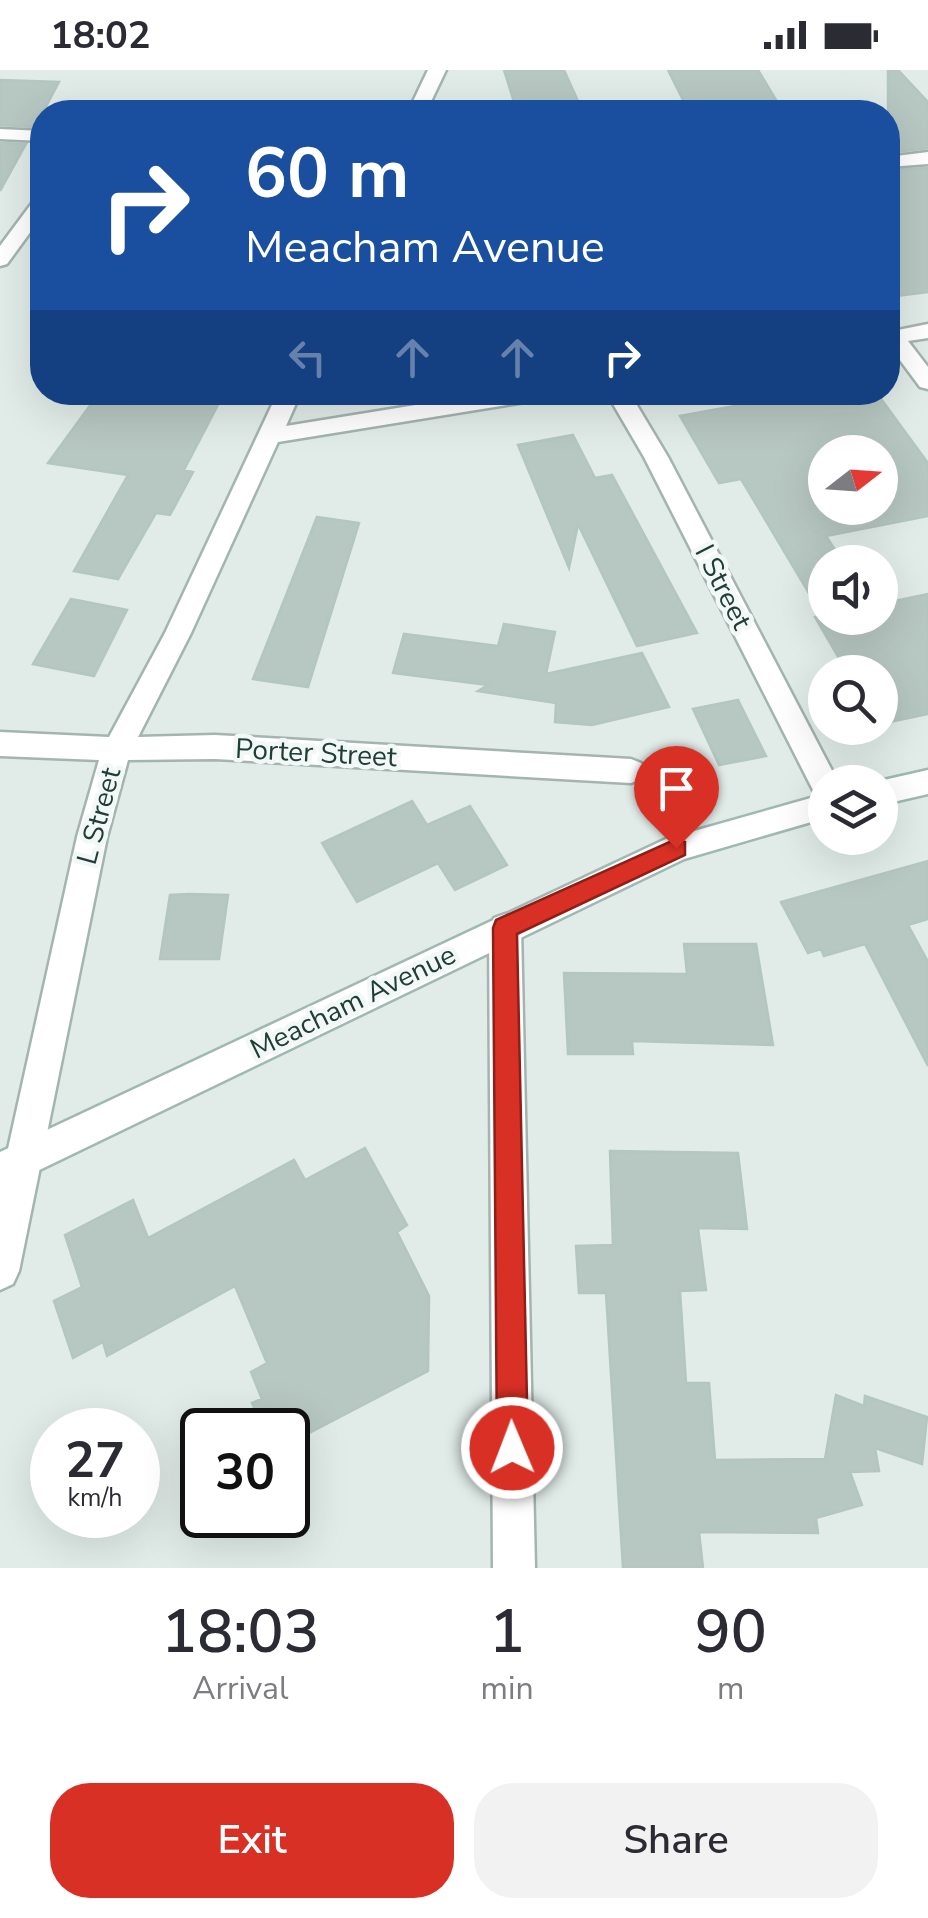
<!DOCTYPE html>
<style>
body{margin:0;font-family:"Nunito Sans",sans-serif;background:#f2f2f3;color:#2b2b33;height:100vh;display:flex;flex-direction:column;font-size:38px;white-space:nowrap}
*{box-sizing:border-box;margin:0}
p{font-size:32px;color:#7c7c81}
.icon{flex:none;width:55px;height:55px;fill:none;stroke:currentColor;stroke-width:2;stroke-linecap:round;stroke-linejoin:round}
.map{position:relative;height:1498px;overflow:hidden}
.sheet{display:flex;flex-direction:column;background:#fff;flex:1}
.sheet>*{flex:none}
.guide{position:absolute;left:30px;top:30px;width:870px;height:305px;border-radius:40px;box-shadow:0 10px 40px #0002;background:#1a4fa0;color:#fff;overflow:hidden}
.needle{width:65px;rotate:73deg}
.buttons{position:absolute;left:808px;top:365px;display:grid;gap:20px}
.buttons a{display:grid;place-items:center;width:90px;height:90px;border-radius:50%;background:#fff;box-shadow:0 10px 40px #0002;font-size:50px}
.speed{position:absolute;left:30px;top:1338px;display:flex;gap:20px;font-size:50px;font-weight:700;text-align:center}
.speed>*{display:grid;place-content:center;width:130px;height:130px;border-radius:50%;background:#fff;box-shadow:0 10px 40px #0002;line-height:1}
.speed small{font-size:25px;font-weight:400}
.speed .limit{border:5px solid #111;border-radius:15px;background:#fff;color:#111}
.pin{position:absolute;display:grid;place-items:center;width:85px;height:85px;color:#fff;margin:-102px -42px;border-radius:50% 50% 50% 0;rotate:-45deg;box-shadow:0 0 10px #0007}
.pin .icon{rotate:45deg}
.me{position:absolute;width:110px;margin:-55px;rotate:359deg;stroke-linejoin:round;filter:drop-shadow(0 0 8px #0008)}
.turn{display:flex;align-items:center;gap:35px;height:210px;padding:0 50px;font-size:45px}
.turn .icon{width:130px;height:130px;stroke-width:2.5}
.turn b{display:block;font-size:70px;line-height:85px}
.lanes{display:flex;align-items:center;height:95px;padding:0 50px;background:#0003;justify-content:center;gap:50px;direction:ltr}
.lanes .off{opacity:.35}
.eta{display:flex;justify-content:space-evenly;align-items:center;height:170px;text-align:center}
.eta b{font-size:60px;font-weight:600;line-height:70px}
.button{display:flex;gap:20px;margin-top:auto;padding:20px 50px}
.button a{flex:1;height:115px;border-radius:40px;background:#d93025;color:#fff;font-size:40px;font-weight:600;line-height:115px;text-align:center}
.button a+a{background:#f2f2f3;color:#2b2b33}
.status{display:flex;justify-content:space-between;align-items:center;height:70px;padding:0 50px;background:#fff;direction:ltr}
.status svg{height:28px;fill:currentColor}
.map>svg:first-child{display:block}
.building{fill:#b7c7c1;stroke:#b4c6c0;stroke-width:2.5;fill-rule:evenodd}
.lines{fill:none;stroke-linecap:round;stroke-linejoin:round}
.minor-casing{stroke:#a4b4b0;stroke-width:5}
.secondary-casing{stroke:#9fb8b1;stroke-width:5}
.minor{fill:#fff;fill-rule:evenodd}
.secondary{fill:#fff;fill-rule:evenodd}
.route{fill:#d93025;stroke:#8d1f18;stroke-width:2.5}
.labels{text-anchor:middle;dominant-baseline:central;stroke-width:9;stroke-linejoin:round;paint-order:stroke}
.street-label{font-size:28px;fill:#213d38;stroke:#f2f8f6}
</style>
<div class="status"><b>18:02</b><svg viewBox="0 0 49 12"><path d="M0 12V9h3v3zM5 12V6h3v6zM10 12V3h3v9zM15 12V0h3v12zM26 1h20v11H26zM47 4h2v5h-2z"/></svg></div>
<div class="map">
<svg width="928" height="1498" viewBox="0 0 928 1498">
<rect width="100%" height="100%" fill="#e1ece8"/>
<path class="building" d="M504,0H564L581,38L525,42L522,35H515Z
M668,0H758L779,35L689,42Z
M888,0H898L928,32V78L888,83Z
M0,10L59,12L35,57L0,55Z
M0,73L26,74L0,121Z
M928,98V222L888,227V100Z
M137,322H221L222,327L184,400L193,402L170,445L156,443L118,509L74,501L128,405L48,393L97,326L131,334Z
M812,322H876L928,393V446L826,466L843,492H825V548H880V534L928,524V644L880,654V602H847L815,547L822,545L741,409L719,413L680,346ZM825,382H880V438H825Z
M573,365L595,408L612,405L697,563L637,576L578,454L569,498L518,375Z
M317,447L359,453L308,617L253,609Z
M71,529L127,540L94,606L33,594Z
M504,554L555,562L546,604L642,583L669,637L592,655L555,652L556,633L478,621L488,615L393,603L404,564L498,576Z
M738,630L766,686L719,695L693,639Z
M412,731L427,755L470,736L507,795L455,820L438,793L357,832L322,773Z
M928,791V849L908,855L928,892V996L865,874L824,886L821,879L808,883L781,832Z
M189,824L228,825L219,889H160L170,825Z
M684,874H756L773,975L632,971L633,984H568L564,903L687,904Z
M365,1078L407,1155L397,1162L429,1226L428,1301L288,1374V1360H264L252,1333L262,1329L251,1302L267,1293L235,1216L107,1286L103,1272L73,1288L54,1231L82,1217L65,1165L133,1130L148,1168L294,1090L305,1110Z
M610,1081L738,1083L747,1159L698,1158L706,1220L680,1221L686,1313H709L715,1390L825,1389L836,1325L864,1336L865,1326L927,1347L922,1394L875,1378L879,1401L850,1402L862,1435L816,1448L818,1463L699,1462L703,1498H623L606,1223H579L576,1176L613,1175Z"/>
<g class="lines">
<g class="minor-casing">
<path id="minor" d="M428,0H446L426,42H408Z
M0,59L42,61V71L0,69Z
M928,82V94L888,97V87Z
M42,127V146L7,194L0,196V176L35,129Z
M928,254V268L908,271L928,297V319L920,317L888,274V262Z
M278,322H301L286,356L496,322H555L544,329L278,372L191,563L138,667L215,665L631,689L641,693L646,701L641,709L631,713L215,689L128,690L107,767L19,1201L13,1214L0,1220V1115L77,767L99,690L0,686V662L109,667L165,563Z
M606,322H629L668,387L838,712H825V727L815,724L644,387Z
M505,844L516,848L521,858L535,1498H493L489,858L494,848Z"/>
</g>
<g class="secondary-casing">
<path id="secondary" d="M928,700V724L880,735V712H875Z
M825,724V748L684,789L0,1119V1082L666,769Z"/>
</g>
<use href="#minor" class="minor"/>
<use href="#secondary" class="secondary"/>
</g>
<path class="route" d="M676,769L685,772V785L517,864L528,1378L523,1389L512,1393L501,1389L497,1378L493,858L496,850Z"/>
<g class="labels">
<g class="street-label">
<text transform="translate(723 517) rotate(63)">I Street</text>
<text transform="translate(316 683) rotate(3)">Porter Street</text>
<text transform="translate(99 746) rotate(-75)">L Street</text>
<text transform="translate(353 932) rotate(-26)">Meacham Avenue</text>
</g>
</g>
</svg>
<div class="buttons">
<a><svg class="needle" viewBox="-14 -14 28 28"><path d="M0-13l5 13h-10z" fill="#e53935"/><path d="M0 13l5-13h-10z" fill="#7c7c81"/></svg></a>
<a><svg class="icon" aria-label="sound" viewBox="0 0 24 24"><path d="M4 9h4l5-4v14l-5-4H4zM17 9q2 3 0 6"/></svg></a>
<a><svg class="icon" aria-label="search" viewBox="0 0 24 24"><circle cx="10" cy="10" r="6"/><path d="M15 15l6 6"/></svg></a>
<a><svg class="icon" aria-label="layers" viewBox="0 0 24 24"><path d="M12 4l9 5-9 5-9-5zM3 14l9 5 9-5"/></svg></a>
</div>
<div class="speed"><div>27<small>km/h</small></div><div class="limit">30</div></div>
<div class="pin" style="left:676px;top:778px;background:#d93025"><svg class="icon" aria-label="arrive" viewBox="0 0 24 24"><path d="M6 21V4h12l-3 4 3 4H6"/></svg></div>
<svg class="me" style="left:512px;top:1378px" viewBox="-20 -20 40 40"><circle r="17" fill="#d93025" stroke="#fff" stroke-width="3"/><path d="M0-11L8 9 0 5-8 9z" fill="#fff"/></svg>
<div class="guide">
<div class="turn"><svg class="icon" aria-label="right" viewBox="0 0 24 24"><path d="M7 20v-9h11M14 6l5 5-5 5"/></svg><div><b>60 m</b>Meacham Avenue</div></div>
<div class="lanes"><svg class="icon off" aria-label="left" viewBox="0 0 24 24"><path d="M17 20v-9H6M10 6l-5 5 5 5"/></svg><svg class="icon off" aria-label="ahead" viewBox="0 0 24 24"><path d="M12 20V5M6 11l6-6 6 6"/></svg><svg class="icon off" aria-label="ahead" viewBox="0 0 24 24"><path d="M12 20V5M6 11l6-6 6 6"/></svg><svg class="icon" aria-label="right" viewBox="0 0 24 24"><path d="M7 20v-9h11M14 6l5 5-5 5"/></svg></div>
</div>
</div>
<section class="sheet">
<div class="eta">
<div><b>18:03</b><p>Arrival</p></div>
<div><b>1</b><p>min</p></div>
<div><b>90</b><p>m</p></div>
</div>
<div class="button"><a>Exit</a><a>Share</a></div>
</section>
